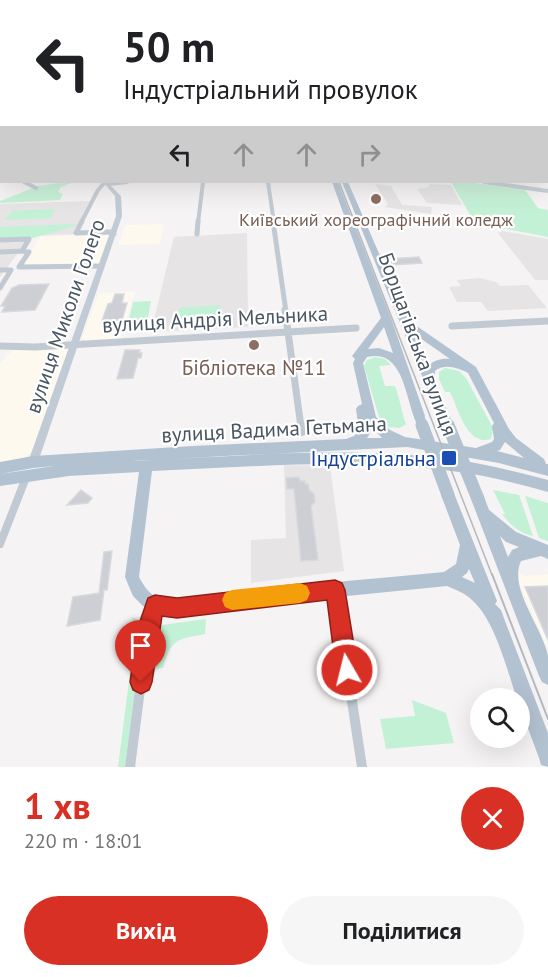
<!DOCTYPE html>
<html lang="uk">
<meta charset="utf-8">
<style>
body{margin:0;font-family:"PT Sans",sans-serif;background:#f6f6f6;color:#202124;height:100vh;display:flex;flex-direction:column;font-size:22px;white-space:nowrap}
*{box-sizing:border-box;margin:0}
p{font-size:20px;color:#757577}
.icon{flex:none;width:33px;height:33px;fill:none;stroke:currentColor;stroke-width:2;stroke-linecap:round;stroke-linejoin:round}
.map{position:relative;height:767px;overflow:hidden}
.side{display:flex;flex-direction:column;background:#fff;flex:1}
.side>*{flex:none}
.hud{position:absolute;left:0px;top:0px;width:549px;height:183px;box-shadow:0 6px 24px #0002;background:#fff;color:#202124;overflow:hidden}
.buttons{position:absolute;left:470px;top:688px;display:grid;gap:12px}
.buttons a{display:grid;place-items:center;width:60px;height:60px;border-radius:50%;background:#fff;box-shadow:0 6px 24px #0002;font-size:30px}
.pin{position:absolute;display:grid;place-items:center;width:51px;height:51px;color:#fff;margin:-62px -26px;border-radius:50% 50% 50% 0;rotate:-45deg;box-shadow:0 0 6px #0007}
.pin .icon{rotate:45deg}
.me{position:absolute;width:66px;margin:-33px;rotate:352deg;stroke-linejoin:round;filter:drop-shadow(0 0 4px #0008)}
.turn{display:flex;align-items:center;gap:21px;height:126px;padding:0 24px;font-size:27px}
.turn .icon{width:78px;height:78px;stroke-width:2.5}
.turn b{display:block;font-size:42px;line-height:51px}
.lanes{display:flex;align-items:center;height:57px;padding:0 24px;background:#0003;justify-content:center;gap:30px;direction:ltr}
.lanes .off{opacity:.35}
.round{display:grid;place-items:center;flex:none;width:63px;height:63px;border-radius:32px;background:#f6f6f6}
.overview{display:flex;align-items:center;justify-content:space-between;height:102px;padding:0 24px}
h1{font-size:36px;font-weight:700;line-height:45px;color:#d93025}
.action{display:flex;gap:12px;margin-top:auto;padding:12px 24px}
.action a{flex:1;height:69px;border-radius:36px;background:#d93025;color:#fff;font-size:24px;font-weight:700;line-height:69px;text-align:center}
.action a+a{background:#f6f6f6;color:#202124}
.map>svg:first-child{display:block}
.commercial{fill:#fdf9ef}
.education{fill:#e6e4e5}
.green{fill:#c3f1d5}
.building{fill:#cdcfd5;stroke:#d7d9de;stroke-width:1.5}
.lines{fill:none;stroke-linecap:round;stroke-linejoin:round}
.street-far4{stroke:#c1cad2;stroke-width:4}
.street-far3{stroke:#c1cad2;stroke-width:5}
.street-far2{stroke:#c1cad2;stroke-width:7}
.street-far1{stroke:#c1cad2;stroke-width:8}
.street{stroke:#c1cad2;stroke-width:10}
.secondary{fill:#c1cbd6;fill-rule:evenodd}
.primary{fill:#b3c2d1;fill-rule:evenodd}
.tram-far1{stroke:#b5b8bd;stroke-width:1.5}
.tram{stroke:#b5b8bd;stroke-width:2}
.primary-bridge-far1{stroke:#b3c2d1;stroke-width:10}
.primary-bridge{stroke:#b3c2d1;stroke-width:13}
.route{fill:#d93025;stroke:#8d1f18;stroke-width:1.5}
.slow{fill:#f59e0b}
.education-dot{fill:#8d6e63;stroke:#fff;stroke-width:2}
.transit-dot{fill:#1a4fb4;stroke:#fff;stroke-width:2}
.labels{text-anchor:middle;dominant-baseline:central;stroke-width:4.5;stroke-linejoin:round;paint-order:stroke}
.far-education-label{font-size:18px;fill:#785e54;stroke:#fff}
.street-label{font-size:21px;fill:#4a5661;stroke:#fff}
.education-label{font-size:21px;fill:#785e54;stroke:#fff}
.transit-label{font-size:21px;fill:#164399;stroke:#fff;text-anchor:end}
</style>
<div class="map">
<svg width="548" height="767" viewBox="0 0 548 767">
<rect width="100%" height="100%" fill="#f5f3f3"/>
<path class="commercial" d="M164,224L160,244L118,245L125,225Z
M111,234L98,267L21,268L40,237Z
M135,291L121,339L87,341L82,338L99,293Z
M64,347L69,348L32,452L23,459L0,463V364L12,350Z
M519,572L525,576L548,574V650L519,583Z"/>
<path class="education" d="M375,184L391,186L402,205L432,207L431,214L385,207L388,204Z
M429,184L451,185L462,205L427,203L417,189L429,187Z
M90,201L75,234L31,236L0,277V204Z
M502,231L548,239V280H535L498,233Z
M247,233L248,327L151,332L174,237Z
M480,278L496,282L500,286L528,285L547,308L488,311L481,302H457L449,287L461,286L457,280Z
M284,465L330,466L344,571L251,583V540L286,538Z"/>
<path class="green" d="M66,182H73L61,187L58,192L63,194L60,200L0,203V201L38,186Z
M451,182H468L525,190L538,208L548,210V237L475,223Z
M55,209L51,218L5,220L12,211Z
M76,224L75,226L29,239L0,240V227Z
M151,301L147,323L128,324L133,302Z
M220,305V318L178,320L179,308Z
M375,357L385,359L391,365L379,366L385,386H395C400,399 401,411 406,424L400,428L387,427L379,417L364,366L367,360Z
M445,368L459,371L466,378L493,428L491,439C467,447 458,408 450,392H445L439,379V372Z
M493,490L519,495L533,536C519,533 511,526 502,514H505Z
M525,496L548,503V541L539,538Z
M132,617L143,624L125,767H118L135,634Z
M206,619L205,634C177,639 171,639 163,668L151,669L158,629L162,625Z
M412,700L446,713L454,743L386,749L380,719L415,716Z"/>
<path class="building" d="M419,257L422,263L391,265L388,259Z
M49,284L35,310L2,312L5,306H1L12,288L19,285Z
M115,294H124L122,303H127L122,320L102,321L108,304L112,303Z
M125,350H140L139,353H142L141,358H138L133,378L117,379Z
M299,477L300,481H305V484H308L309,490L314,494L315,502L311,506L318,560L301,561L294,489H287L286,478Z
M81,490L92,498L88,503L67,505Z
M112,551L107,590H104L100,620L67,626L73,597L99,593L104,552Z
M548,586V640L525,587Z"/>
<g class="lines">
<path class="street-far4" d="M24,182L36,188
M268,182L274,223
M484,182L548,191
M109,184L127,182
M81,223L98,190L105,182
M198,223L203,182"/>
<path class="street-far3" d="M82,221L76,233L110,232L114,234
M273,221L286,312
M197,234L198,221
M0,240L29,239L22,251L29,252L19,267L102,266
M0,252L22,251
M0,270H11L0,288"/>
<path class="street-far2" d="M285,310L301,427
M452,326L548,321
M0,346L35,347L356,328"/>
<path class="street-far1" d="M301,425L302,432
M0,544L27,475"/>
<path class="street" d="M335,590L362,767
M130,767L148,627L155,605"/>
<path class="secondary" d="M0,124H2V127H0Z
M103,182H107L121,196L122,216L38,462L37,465L33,467L29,465L28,462L116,216L115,196Z"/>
<path class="primary" d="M332,182H338L391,318L425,416L423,419L419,421L415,419C405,396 403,348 367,357L363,363L376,417L390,430L405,437L476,448L492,442L494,439L492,426L494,423L468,373C459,368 444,363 435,371V384L451,419L449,422L445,424L441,422L342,182H348L408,320L476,367L509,429L516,438L544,459L546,464H548V476L499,463L407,447L132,461C240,456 351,445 458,460C489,465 518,472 548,480V492C518,484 489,476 459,472C357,457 253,467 152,471L139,577C144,586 150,596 161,599C182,605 208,594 229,592C301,585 373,579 444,572L456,564L460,545L441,495L443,491L448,489L453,491L497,601L495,604L501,610L505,621L548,733V767L541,765L539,758L519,704V699H517C507,670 495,620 472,600C465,593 456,590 447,586L226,608L177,616L162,615L143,606L133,596L125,577L139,472L69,476L0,486V474L54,466L33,468L0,474V462L33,456L193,446L346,439L354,436L359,431L356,409L358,406L362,404L353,363L355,359L352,356L381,318ZM384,327L393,353L379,348L368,349ZM413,333L450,359C442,358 434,360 428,366ZM370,425L382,438H367L371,432ZM505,442L524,458L497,451L500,450ZM469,569L475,583L462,577L467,573Z
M478,493L483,494L489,510L516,532L548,545V559L541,556L521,561C508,588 543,628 548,656C548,665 548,675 548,685L542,682L539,676L471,499L473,494ZM500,536L506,542L519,547L512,550L508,557Z"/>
<path class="tram-far1" d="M339,182L492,575"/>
<path class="tram" d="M492,574L548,719"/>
<path class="primary-bridge-far1" d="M419,416L423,427
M445,419L448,427"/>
<path class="primary-bridge" d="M422,425L448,495
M448,425L478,499"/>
</g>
<linearGradient id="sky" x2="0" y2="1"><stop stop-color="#85c3ea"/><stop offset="0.48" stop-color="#fafafa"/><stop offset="1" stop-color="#fafafa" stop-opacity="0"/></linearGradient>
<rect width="548" height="207" fill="url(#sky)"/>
<path class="route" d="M335,580L342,583L345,590L358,670L355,678L347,681L339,678L336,670L327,600L177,618L162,616L152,682L149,690L141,694L133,690L130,682L138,627L148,598L155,595L177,598Z"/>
<path class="slow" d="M300,583L307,586L310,593L307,600L300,603L232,610L225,607L222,600L225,593L232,590Z"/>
<g class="education-dot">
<circle cx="376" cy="199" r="6"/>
<circle cx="254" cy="345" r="6"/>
</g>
<rect class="transit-dot" x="441" y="450" width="16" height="16" rx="3"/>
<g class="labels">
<g class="far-education-label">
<text x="376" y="219">Київський хореографічний коледж</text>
</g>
<g class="street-label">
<text transform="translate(65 316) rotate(-71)">вулиця Миколи Голего</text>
<text transform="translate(215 319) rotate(-3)">вулиця Андрія Мельника</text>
<text transform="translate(418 344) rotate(70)">Борщагівська вулиця</text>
<text transform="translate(274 429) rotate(-3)">вулиця Вадима Гетьмана</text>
</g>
<g class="education-label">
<text x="254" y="367">Бібліотека №11</text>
</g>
<g class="transit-label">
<text x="436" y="458">Індустріальна</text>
</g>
</g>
</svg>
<div class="buttons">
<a><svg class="icon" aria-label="search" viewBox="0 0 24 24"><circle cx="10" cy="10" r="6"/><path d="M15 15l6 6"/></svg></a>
</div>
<div class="pin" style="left:141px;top:682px;background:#d93025"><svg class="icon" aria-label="arrive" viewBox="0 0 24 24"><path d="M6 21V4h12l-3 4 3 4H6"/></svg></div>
<svg class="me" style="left:347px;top:670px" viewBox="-20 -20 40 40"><circle r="17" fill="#d93025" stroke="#fff" stroke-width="3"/><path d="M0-11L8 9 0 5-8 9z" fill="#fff"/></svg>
<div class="hud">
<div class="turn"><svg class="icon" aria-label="left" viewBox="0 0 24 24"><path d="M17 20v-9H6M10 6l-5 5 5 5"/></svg><div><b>50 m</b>Індустріальний провулок</div></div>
<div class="lanes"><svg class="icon" aria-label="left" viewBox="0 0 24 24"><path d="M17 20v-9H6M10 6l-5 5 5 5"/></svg><svg class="icon off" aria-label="ahead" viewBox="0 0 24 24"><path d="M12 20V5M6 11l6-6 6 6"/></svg><svg class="icon off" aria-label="ahead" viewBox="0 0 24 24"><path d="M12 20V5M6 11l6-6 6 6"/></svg><svg class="icon off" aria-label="right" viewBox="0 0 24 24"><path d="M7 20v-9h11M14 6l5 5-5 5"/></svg></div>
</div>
</div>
<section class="side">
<div class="overview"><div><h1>1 хв</h1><p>220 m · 18:01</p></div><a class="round" style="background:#d93025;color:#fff"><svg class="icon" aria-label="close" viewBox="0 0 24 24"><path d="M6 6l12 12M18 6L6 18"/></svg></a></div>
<div class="action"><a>Вихід</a><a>Поділитися</a></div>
</section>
